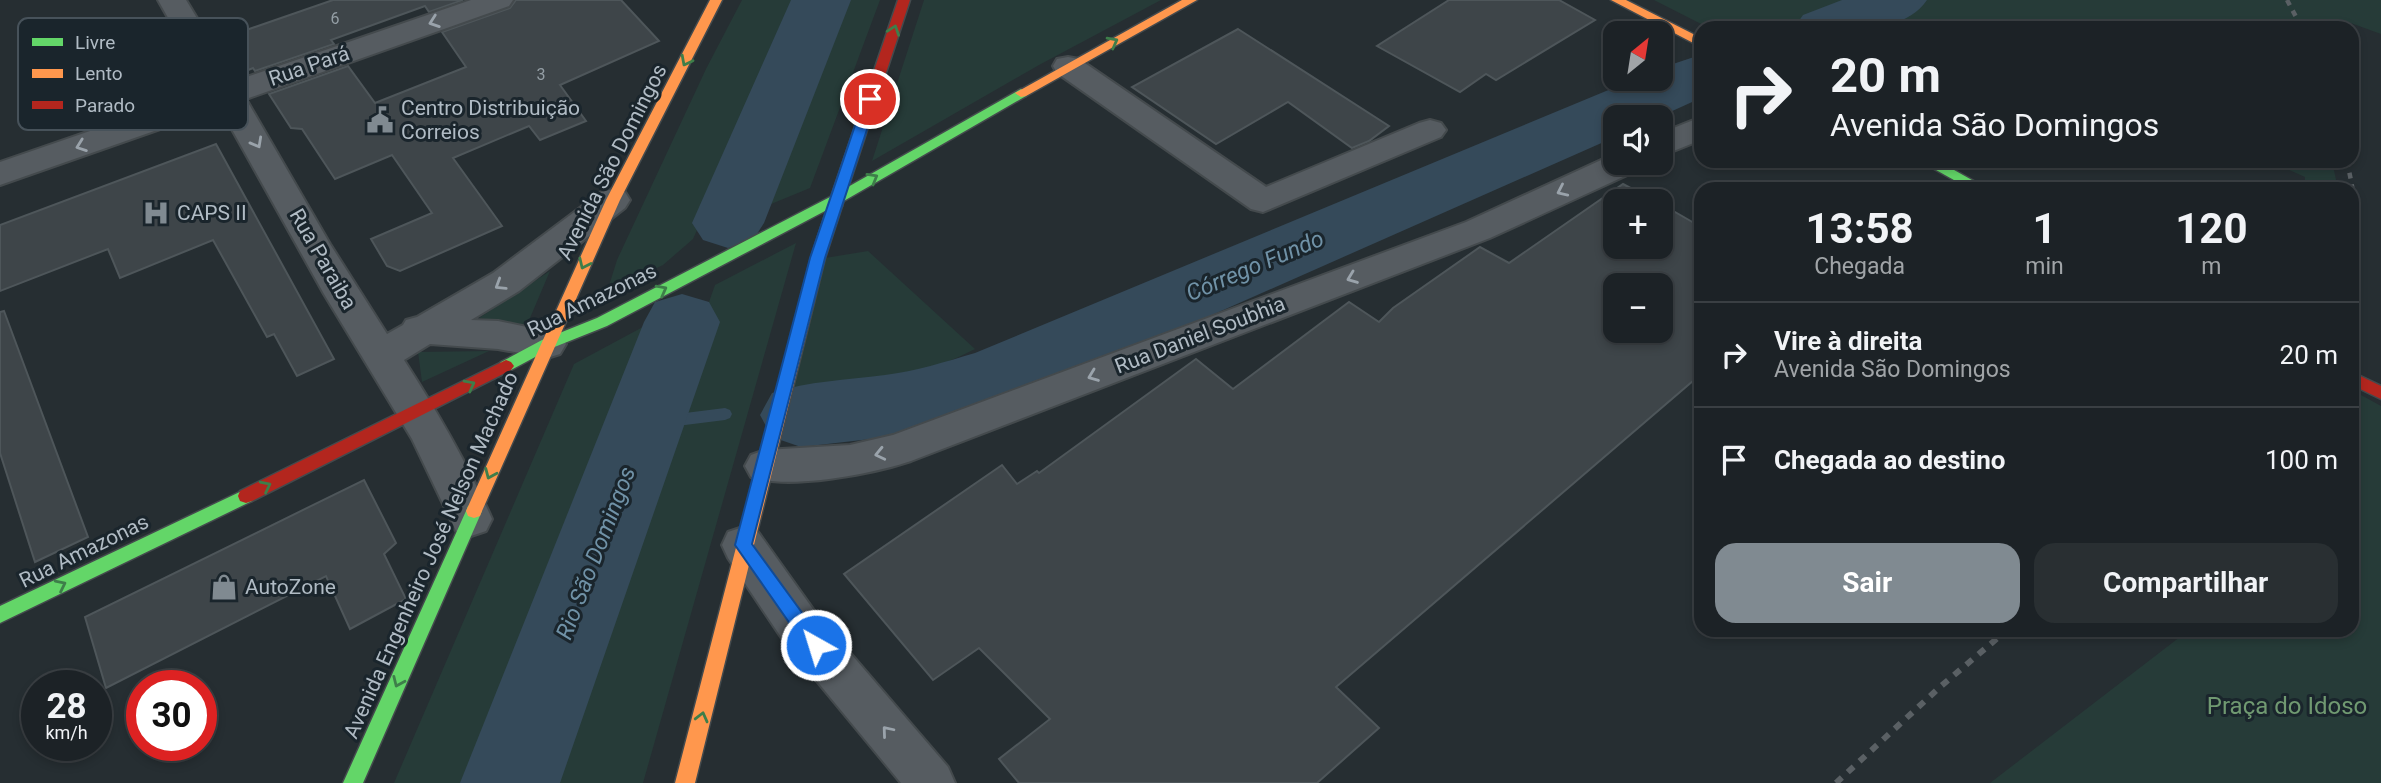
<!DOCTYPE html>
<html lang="pt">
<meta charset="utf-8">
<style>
body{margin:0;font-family:Roboto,sans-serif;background:#292f32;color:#f1f3f6;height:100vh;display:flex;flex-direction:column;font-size:26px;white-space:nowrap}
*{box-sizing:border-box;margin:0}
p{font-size:23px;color:#a0a4a7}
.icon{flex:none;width:38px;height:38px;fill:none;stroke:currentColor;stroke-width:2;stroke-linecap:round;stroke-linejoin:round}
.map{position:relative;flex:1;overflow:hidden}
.details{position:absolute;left:1694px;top:182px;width:665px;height:455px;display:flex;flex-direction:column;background:#1c2226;border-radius:21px;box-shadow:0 4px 10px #0003,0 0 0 2px #3a3f43}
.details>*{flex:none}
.hud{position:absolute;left:1694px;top:21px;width:665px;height:147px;border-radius:21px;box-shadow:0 4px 10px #0003,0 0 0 2px #3a3f43;background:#1c2226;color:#f1f3f6;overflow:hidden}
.needle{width:46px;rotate:30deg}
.buttons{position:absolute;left:1603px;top:21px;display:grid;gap:14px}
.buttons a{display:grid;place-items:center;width:70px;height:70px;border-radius:14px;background:#1c2226;box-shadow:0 4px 10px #0003,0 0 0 2px #3a3f43;font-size:35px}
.speed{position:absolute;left:21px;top:670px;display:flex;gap:14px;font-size:35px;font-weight:700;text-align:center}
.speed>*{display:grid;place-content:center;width:91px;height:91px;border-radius:50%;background:#1c2226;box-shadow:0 4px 10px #0003,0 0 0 2px #3a3f43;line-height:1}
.speed small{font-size:18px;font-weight:400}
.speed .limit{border:10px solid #d22;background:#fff;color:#111}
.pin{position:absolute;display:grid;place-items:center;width:60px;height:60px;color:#fff;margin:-30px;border:4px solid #fff;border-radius:50%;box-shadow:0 2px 7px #0007}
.me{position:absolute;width:77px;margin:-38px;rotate:321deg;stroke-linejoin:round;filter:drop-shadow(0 0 5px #0008)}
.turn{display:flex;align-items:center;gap:24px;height:147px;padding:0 21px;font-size:32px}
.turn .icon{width:91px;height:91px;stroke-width:2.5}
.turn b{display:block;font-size:49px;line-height:60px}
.eta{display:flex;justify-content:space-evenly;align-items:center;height:119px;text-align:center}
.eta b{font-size:42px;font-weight:700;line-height:49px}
.action{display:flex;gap:14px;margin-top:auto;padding:14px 21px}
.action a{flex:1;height:80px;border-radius:21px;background:#808a91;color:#fff;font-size:28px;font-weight:700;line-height:80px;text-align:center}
.action a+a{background:#292f32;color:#f1f3f6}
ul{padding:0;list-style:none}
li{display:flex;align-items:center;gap:21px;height:105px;padding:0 21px;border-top:2px solid #3a3f43}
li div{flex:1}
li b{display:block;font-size:26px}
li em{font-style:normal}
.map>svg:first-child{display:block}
.green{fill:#263b38}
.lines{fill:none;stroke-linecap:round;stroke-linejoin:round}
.stream{fill:#354a5a;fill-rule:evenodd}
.river{fill:#354a5a;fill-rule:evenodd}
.building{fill:#3e4549;stroke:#4e565a;stroke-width:2;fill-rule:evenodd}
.street-casing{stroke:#444a4d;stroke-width:4}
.fast-casing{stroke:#444a4d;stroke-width:3}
.slow-casing{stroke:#444a4d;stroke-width:3}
.jam-casing{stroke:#444a4d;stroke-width:3}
.street{fill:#565c61;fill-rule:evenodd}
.fast{fill:#63d668;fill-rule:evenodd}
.slow{fill:#ff974d;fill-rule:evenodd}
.jam{fill:#b3261e;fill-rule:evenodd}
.rail-far1{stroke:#5a6064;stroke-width:4.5;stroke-dasharray:6 6;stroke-linecap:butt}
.rail{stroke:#5a6064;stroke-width:6;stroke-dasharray:8 8;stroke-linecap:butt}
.oneway{stroke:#9aa3ab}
.oneway2{stroke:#3e7e4a}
.route{fill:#1a73e8;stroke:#114b97;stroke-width:2}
.labels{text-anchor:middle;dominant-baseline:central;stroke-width:6;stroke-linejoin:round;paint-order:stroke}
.far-number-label{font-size:16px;fill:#949ea5}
.street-label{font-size:21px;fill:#b0bbc4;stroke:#1a252c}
.poi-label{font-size:21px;fill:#b0bbc4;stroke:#1a252c;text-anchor:start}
.water-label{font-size:23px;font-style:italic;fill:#7092a7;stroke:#1a252c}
.near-park-label{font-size:24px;fill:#709971;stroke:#1a252c}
.key{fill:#1a252c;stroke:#47525a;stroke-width:2}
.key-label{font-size:19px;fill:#b0bbc4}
</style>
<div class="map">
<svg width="2381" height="783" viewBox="0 0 2381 783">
<rect width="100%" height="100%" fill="#262e32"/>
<path class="green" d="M742,0H799L693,239L663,265L607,292L617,260L706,69Z
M836,0H880L810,188L752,212Z
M924,0H1161L1039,65L872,161Z
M1654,0H2381V34L2348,22L2287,28H1709Z
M2269,161H2332L2338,189H2305V177Z
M796,243L643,783H539L715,285Z
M868,251L975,349C920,377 855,396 793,387L825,258Z
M550,271L527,325L479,318Z
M667,314L623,420L484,783H394L574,364Z
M489,351L422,382L418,352Z
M2352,390L2381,406V783H1990L2189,630H2352Z"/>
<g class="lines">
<path class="stream" d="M725,408L730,410L732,414L730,418L725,420L645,430L640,428L638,424L640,420L645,418Z"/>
<path class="river" d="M791,0H851L764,223L753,240L728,248L703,240L692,223Z
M1842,0H1927C1900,39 1836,28 1794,28L1803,15Z
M1697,56L1701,57V98L1659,117H1615V137L1031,395L942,426L888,437L801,447L772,437L760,415L772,393C809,381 846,380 885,375C916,371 945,362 975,353L1635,79H1661V68Z
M682,294L709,302L720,322L560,783H460L644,322L655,302Z"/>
</g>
<path class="building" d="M333,0H463L429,12L425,6L331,40L334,44L255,71L253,68L246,71L226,37Z
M516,0H621L659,41L560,85L586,121L540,140L529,126L453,158L502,226L400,271L387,266L371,239L432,213L392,155L335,179L302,129L291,128L269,94L348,66L375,103L466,67L442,32L510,8Z
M1449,0H1559L1595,20L1496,80L1486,74L1460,92L1377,46Z
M1238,29L1389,126L1369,141L1352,148L1288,102L1216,144L1132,87Z
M216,144L334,359L297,376L274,334L267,337L213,240L120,278L108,249L0,291V225Z
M1623,184L1655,201H1615V247H1661V204L1701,227V374L1336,687L1379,728L1317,783H1019L999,759L1050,719L979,648L933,680L844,574L1002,465L1017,484L1037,471L1039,473L1196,359L1233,389L1349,302L1379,322L1393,308L1480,247L1509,263ZM1615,285H1661V331H1615Z
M4,311L88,537L35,562L0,453V312Z
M364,480L396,543L384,554L406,599L350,629L326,576L106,688L85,617Z"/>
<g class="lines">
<g class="street-casing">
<path id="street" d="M158,0H186L235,81L471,0H513L509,6L246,99L330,244L387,334L403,325L406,320L417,317L493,273L601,192L613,189L625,192L630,200L625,208L519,291L471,320L498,321L560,334L566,344L560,354L547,358L498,349L430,344L404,360C437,411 467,463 492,519L486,531L471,536L456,531L412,439L324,294L220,108L0,185V162L209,90Z
M1068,57L1079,59L1266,187L1419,123L1430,120L1441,123L1446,130L1441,137L1263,212L1251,209L1057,73L1053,66L1057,59Z
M1701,117V140L1661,156V133Z
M1612,155H1615V163H1640L1636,171L1490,238L911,461C872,474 789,490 751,477L745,466L751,455L765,450L850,445L893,435L1466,222Z
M743,527L758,532L815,612L948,767L955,783H901L783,640L728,558L722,545L728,532Z"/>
</g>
<g class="fast-casing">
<path id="fast" d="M1021,89L1027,93L1026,96L842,202L607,326L552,348L511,370H501L498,366L501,362L542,340L597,318L832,196Z
M1920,161H1938L1988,189H1970Z
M246,489L252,491L254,496L252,501L0,623V606Z
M474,504L480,506L482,511L363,783H343L466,511L468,506Z"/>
</g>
<g class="slow-casing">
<path id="slow" d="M710,0H722L620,200L482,511L480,516L474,518L468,516L466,511L606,200Z
M1182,0H1197L1026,96L1021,97L1015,93Z
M1611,0H1626L1701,38V47Z
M835,201L842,206L825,258L695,783H675L811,258L828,206Z"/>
</g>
<g class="jam-casing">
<path id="jam" d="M898,0H910L842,206L835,211L830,209L828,206Z
M506,360L511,362L514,366L511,370L252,501L246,503L240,501L238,496L240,491Z
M2352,372L2381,386V399L2352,385Z"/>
</g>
<use href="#street" class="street"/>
<use href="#fast" class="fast"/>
<use href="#slow" class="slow"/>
<use href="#jam" class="jam"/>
<path class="rail-far1" d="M2287,0L2302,28
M2347,161C2354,195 2365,245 2352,278"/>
<path class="rail" d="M1836,783L1940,687L2007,630"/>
</g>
<defs><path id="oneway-chevron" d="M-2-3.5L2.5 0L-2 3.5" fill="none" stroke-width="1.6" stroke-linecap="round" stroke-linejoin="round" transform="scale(1.75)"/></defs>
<g class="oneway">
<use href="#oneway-chevron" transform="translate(434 22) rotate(161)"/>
<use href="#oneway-chevron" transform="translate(257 143) rotate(61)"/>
<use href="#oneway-chevron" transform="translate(81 146) rotate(160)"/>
<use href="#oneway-chevron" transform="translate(1562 191) rotate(155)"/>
<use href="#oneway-chevron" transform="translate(1352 278) rotate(159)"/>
<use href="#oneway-chevron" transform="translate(500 285) rotate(148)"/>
<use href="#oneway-chevron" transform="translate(1093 376) rotate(159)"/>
<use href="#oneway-chevron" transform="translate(880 454) rotate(167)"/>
<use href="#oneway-chevron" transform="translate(887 731) rotate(-130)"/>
</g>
<g class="oneway2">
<use href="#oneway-chevron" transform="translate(894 30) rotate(-71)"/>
<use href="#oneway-chevron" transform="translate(1113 42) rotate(-28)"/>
<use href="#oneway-chevron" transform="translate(686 61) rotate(117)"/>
<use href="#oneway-chevron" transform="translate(873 178) rotate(-30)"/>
<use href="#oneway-chevron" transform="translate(584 264) rotate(115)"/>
<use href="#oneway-chevron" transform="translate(662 290) rotate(-28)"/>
<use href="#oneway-chevron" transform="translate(470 385) rotate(-28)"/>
<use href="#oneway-chevron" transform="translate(490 474) rotate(113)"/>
<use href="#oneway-chevron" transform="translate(266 486) rotate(-26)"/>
<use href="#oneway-chevron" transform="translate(61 585) rotate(-26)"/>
<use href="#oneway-chevron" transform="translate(398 682) rotate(114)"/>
<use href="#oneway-chevron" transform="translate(702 717) rotate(-76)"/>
</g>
<path class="route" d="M870,95L877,99L825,258L752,544L822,640L825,645L822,651L816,654L809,651L735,545L810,258L864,99Z"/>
<defs>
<g id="civic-bare" transform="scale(2.1)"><path d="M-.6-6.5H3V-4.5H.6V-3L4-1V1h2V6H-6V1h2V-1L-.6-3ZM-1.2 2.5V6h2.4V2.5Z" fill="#808a91" stroke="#1a252c" stroke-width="2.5" paint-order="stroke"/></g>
<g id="hospital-bare" transform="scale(2.1)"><path d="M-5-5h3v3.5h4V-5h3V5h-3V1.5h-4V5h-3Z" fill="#808a91" stroke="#1a252c" stroke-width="2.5" paint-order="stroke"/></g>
<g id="shop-bare" transform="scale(2.1)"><path d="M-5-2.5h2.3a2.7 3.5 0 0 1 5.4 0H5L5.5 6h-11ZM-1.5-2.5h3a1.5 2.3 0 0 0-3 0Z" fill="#808a91" stroke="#1a252c" stroke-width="2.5" paint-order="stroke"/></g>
</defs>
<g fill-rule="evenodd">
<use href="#civic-bare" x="380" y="120"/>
<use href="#hospital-bare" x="156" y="213"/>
<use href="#shop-bare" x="224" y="587"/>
</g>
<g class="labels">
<g class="far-number-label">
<text x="335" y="18">6</text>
<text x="541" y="74">3</text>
</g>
<g class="street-label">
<text transform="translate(309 66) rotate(-19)">Rua Pará</text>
<text transform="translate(612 162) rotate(-63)">Avenida São Domingos</text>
<text transform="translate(323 259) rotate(60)">Rua Paraiba</text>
<text transform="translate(592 300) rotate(-26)">Rua Amazonas</text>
<text transform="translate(1200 335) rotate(-21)">Rua Daniel Soubhia</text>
<text transform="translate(84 551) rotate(-26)">Rua Amazonas</text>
<text transform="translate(431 555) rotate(-66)">Avenida Engenheiro José Nelson Machado</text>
</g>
<g class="poi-label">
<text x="401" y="108">Centro Distribuição<tspan x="401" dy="24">Correios</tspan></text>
<text x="177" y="213">CAPS II</text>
<text x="245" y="587">AutoZone</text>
</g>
<g class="water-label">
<text transform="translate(1255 266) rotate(-23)">Córrego Fundo</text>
<text transform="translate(596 553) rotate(-69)">Rio São Domingos</text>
</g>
<g class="near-park-label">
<text x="2287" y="706">Praça do Idoso</text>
</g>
</g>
<rect x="18" y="18" width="230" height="112" rx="10" class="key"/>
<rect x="32" y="38" width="31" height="8" fill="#63d668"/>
<rect x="32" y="69" width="31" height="9" fill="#ff974d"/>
<rect x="32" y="101" width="31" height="8" fill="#b3261e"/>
<g class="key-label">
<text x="75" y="49">Livre</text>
<text x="75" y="80">Lento</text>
<text x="75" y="112">Parado</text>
</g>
</svg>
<div class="buttons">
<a><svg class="needle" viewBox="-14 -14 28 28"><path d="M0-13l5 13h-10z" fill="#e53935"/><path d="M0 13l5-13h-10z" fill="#a0a4a7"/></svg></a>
<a><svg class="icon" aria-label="sound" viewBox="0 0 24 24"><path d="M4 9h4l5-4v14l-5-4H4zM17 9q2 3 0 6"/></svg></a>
<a>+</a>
<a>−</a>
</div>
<div class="speed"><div>28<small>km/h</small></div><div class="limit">30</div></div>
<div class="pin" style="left:870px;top:99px;background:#d93025"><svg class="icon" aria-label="arrive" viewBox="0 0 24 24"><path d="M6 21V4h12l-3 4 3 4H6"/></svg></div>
<svg class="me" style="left:816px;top:645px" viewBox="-20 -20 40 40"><circle r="17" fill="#1a73e8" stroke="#fff" stroke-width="3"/><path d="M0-11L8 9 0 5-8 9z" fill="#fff"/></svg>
<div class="hud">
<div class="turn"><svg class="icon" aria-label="right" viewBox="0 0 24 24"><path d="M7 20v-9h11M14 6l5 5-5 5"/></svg><div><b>20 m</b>Avenida São Domingos</div></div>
</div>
<section class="details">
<div class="eta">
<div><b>13:58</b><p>Chegada</p></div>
<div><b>1</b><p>min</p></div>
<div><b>120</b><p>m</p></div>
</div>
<ul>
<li><svg class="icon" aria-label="right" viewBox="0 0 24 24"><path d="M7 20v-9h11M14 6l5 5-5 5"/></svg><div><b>Vire à direita</b><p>Avenida São Domingos</p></div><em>20 m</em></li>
<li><svg class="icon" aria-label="arrive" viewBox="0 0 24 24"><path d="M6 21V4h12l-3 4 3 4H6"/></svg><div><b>Chegada ao destino</b></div><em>100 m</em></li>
</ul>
<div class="action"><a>Sair</a><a>Compartilhar</a></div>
</section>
</div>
